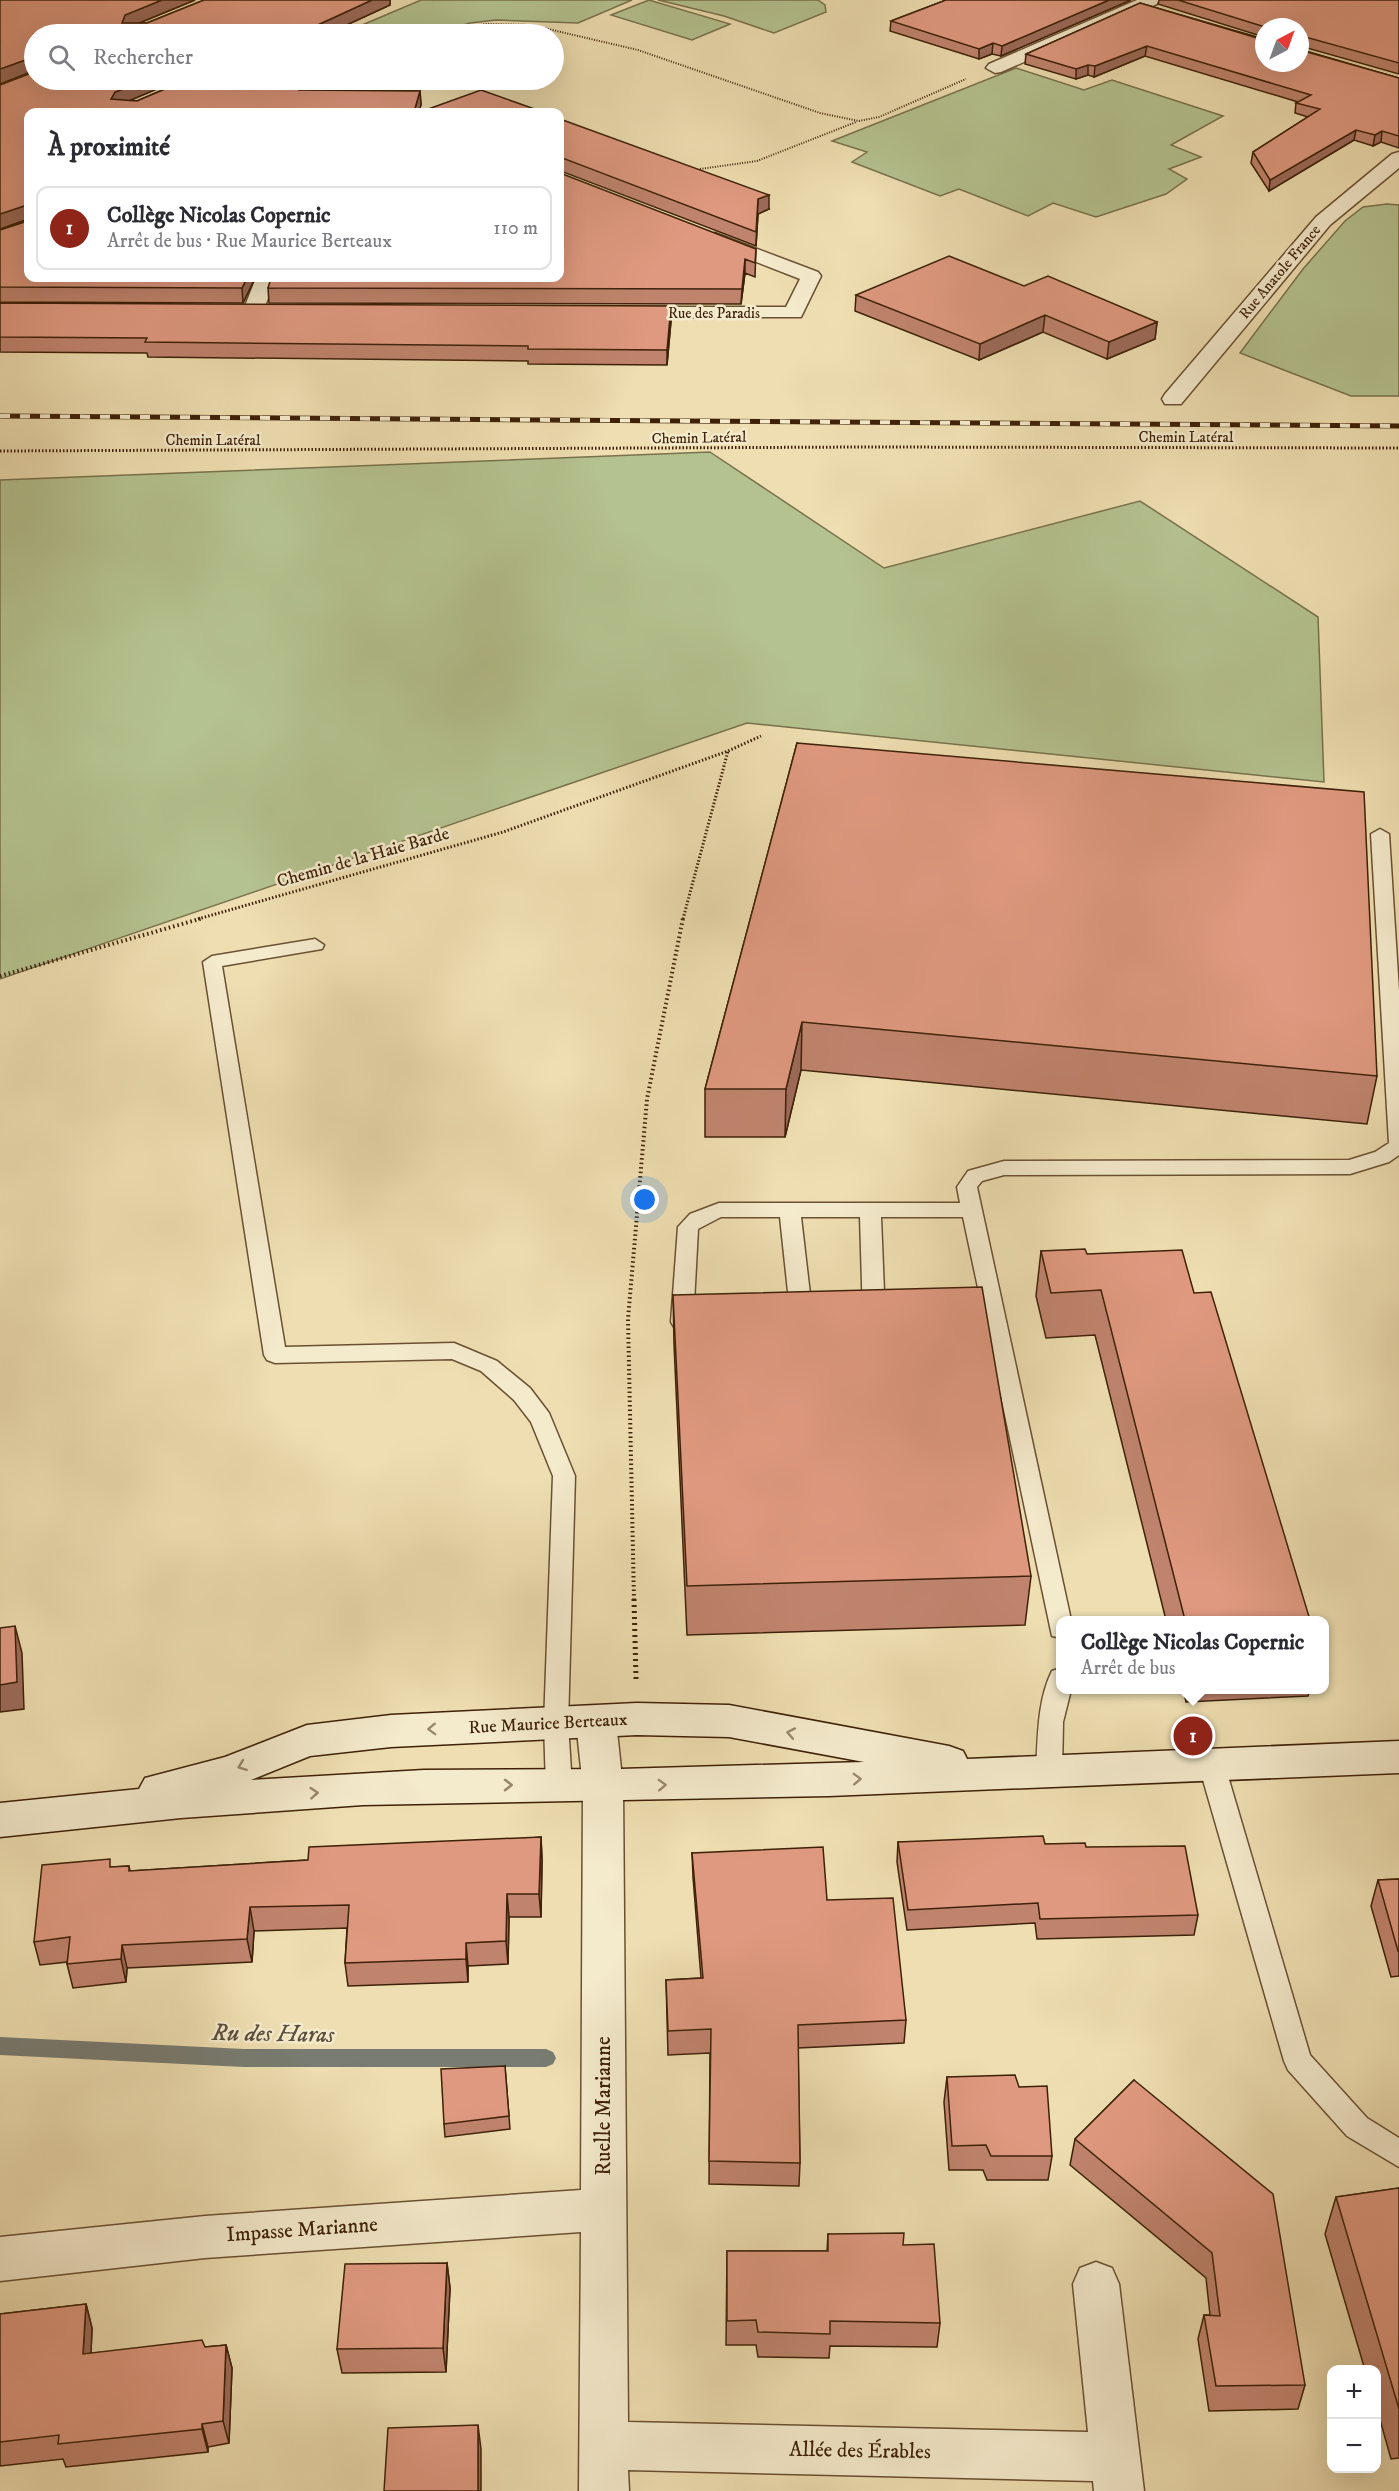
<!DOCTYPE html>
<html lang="fr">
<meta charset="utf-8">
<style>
:root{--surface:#fff;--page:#f7f7f7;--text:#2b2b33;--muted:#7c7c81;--line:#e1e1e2;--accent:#8f2418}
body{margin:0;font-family:"IM FELL DW Pica",serif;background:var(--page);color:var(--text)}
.controls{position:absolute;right:18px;bottom:18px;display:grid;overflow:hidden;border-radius:12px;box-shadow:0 6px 24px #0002}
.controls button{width:54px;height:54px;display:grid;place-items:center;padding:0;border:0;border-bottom:2px solid var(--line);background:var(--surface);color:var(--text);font:30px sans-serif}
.compass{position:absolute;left:1255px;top:18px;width:54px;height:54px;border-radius:50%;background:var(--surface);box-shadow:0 6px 24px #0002;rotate:41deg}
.you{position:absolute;left:645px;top:1200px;width:21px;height:21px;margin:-15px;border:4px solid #fff;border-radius:50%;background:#1a73e8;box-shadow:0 0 0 9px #1a73e833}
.badge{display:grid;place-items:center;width:39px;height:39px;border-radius:50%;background:var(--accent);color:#fff;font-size:20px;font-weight:700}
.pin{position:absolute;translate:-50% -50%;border:3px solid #fff;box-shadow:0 2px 6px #0006}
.popup{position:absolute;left:1056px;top:1616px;width:273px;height:78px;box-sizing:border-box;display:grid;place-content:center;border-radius:12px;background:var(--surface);filter:drop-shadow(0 2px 4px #0005);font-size:20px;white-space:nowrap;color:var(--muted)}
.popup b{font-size:22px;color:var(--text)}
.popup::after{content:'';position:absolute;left:50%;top:100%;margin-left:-12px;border:12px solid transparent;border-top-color:var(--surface)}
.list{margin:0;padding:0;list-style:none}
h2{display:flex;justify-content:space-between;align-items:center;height:78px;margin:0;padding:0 24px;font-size:26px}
h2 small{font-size:20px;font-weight:400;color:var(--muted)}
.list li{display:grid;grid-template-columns:39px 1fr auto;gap:18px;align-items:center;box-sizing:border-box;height:84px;margin:0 12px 12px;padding:0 12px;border:2px solid var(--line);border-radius:12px}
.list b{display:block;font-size:22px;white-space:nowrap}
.list p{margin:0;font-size:20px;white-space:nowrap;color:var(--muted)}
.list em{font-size:20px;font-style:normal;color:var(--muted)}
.icon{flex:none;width:33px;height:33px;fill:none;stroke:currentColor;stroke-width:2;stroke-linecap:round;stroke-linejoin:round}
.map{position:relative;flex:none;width:1399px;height:2491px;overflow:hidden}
.search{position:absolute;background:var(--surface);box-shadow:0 6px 24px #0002;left:24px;top:24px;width:540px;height:66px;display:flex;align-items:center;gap:15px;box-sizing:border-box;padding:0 21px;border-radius:33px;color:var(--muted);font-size:22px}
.panel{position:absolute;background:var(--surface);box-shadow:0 6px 24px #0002;left:24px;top:108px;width:540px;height:174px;border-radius:12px}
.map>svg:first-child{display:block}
.green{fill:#b4c28f;stroke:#79724c;stroke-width:1.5}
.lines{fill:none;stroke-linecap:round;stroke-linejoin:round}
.stream{fill:#787c72;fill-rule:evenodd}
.lane-casing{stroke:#6a5032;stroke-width:3}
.street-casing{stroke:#6a5032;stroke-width:3}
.secondary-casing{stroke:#3e2108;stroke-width:3}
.path-far3{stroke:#3e2108;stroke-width:2;stroke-dasharray:1 1.5;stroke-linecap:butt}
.path-far2{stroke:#3e2108;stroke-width:3;stroke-dasharray:1.5 2;stroke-linecap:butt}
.path-far1{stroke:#3e2108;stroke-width:4;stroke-dasharray:1.5 3;stroke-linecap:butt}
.path{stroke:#3e2108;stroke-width:5;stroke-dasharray:2 4;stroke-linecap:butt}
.lane{fill:#f4eacc;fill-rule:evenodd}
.street{fill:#f4eacc;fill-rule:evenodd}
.secondary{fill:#f4eacc;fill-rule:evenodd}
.rail-casing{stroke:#3e2108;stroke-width:5}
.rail{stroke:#f4eacc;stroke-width:4;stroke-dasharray:10;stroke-linecap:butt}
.wall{fill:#c0846e;stroke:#3e2108;stroke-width:1.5}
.shaded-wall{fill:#9c6b5a;stroke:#3e2108;stroke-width:1.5}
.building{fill:#df9980;stroke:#3e2108;stroke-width:1.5}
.oneway{stroke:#99866a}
.labels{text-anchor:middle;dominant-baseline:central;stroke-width:5;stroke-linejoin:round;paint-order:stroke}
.far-street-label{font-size:15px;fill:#3e2108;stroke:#f4eacc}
.street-label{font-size:18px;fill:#3e2108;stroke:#f4eacc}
.near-street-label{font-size:21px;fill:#3e2108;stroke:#f4eacc}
.near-water-label{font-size:24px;font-style:italic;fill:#5b4f3d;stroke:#f4eacc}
</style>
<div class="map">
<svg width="1399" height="2491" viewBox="0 0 1399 2491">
<rect width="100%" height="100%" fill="#eedeb1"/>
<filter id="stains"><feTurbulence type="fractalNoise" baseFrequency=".00333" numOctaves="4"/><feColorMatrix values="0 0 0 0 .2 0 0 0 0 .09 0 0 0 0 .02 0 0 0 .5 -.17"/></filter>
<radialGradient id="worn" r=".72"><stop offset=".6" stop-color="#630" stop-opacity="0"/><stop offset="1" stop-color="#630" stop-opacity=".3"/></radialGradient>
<path class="green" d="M421 0H632L578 23 496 20 470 23 435 34H341Z
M649 0 730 24 692 40 611 15Z
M658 0H818L825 5 826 12 774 33 724 16Z
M1016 68 1084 90 1112 80 1223 116 1171 145 1201 157 1169 169 1187 179 1166 194 1096 217 1053 203 1028 216 959 189 940 196 852 162 867 152 832 141Z
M1387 204 1399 205V396H1351L1240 353 1303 269 1345 221 1363 207Z
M710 452 884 568 1140 501 1318 617 1324 782 747 723 0 979V480Z"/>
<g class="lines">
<path class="stream" d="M0 2037 244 2049H546L553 2052 556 2058 553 2064 546 2067H244L0 2055Z"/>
<defs>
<path id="lane" d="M1380 829 1389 834 1399 991V1155L1389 1162 1350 1174 1004 1175 982 1181 977 1187 1071 1620H1061V1638L1052 1636 963 1217H881L885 1317 882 1322 874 1324 866 1322 863 1317 860 1217H801L813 1320 810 1325 802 1327 794 1325 791 1320 780 1217H721L698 1229 693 1322 690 1327 682 1329 674 1327 671 1322 678 1227 690 1214 719 1203H960L957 1187 968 1171 1004 1161 1349 1160 1375 1152 1389 1143 1371 834Z
M315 939 324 945 322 949 222 966 285 1347 454 1343 497 1361 530 1388 549 1413 575 1476 568 1724 572 1786 568 1793 559 1796 550 1793 546 1786 544 1724 553 1476 531 1422 514 1400 481 1371 452 1359 275 1363 267 1360 264 1355 203 962 212 956Z
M1061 1668V1690H1071L1063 1722 1062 1772 1058 1779 1049 1782 1040 1779 1036 1772C1038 1739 1037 1701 1052 1671Z
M1212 1756 1221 1759 1225 1766 1310 2055 1367 2118 1399 2138V2167L1347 2136 1288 2070 1284 2061 1199 1766 1203 1759Z"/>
<path id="street" d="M1137 0H1159L1157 4 1001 72 995 73 986 68 989 64Z
M1399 152V168L1330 225 1181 404H1165L1162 399 1165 394 1316 217 1392 154Z
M715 233 818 272 821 276 801 317H619L616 313 619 309 626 307H786L800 279 708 243 705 239 708 235Z
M256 278H276L263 311 260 315H246L243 311Z
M596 1706 610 1711 616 1722 623 1787 628 2422 1088 2432 1073 2284 1080 2268 1096 2262 1112 2268 1119 2284 1144 2491H1094L1093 2481 628 2470 629 2491H579L581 2232 205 2258 0 2281V2237L205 2216 581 2190 583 1787 576 1722 582 1711Z"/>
<path id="secondary" d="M637 1703 729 1705 949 1746 963 1751 967 1759 1399 1741V1773L829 1796 363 1805 181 1818 0 1837V1803L139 1789 145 1778 225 1757 307 1725 391 1715ZM637 1735 729 1737 864 1762 620 1769 424 1770 251 1780 310 1756 391 1747Z"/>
</defs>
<use href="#lane" class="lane-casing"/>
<use href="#street" class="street-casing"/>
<use href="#secondary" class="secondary-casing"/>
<path class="path-far3" d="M447 34 485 24 531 25 638 50 820 113 859 121 879 117 966 79
M700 169 757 161 856 122"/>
<path class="path-far2" d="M0 451 863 447 1399 448
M198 919 503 832 728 751 761 736
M683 919 728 751"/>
<path class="path-far1" d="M0 976 203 918
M634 1600 628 1319 647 1099 683 918"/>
<path class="path" d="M634 1599 636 1679"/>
<use href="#lane" class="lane"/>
<use href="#street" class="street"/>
<use href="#secondary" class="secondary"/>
<defs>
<path id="rail" d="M0 416 1399 426"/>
</defs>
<use href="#rail" class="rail-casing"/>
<use href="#rail" class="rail"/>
</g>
<path class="wall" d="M0 0H195L139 23H147L204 0H390V5L327 34H34V80L131 100 137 101 186 80H344L324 90 420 91 421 105 28 278H255L243 303 0 302V230L28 221 27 220 0 229 34 73Z
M946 0H1131L1001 56 992 54 979 59 890 31 891 21Z
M1159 0H1399V74L1300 46V27H1264V37L1158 4Z
M1140 3 1399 78V148L1381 142 1373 146 1354 140 1269 191 1251 163 1253 152 1308 117 1295 113 1296 103 1298 102 1145 56 1094 77 1088 75 1076 79 1025 64 1026 54Z
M560 119 769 209 758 214 756 246 561 171 560 172Z
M756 249 755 277 745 273 741 304 269 303 268 288Z
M1024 286 1157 322 1155 339 1107 359 1043 332 979 360 855 311 856 295Z
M0 303 671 321 667 365 528 364V361L148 357 147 353 0 352Z
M797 743 1377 1076 1367 1124 801 1070 785 1137H705V1089Z
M1041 1251 1087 1254 1310 1620H1166L1095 1335 1046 1338 1036 1296Z
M673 1295 1031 1576 1025 1625 687 1635 674 1344Z
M1183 1689H1310L1308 1696 1186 1702Z
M541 1837 542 1860 541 1917H509L508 1964 468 1966V1982L348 1986 345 1963 347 1928 254 1931 252 1962 127 1968 126 1982 73 1988 67 1964 68 1962 40 1965 34 1942 112 1867 129 1866 130 1871 308 1860Z
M898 1842 1045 1844 1086 1847 1198 1915 1194 1935 1037 1939 1035 1923 907 1930 897 1862Z
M692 1853 827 1900 906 2020 904 2043 798 2048 800 2163 799 2186 709 2184 710 2053 668 2055 666 1980 701 1978 693 1877Z
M1399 1879V1976L1391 1977 1371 1906 1378 1880Z
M505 2066 510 2129 445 2137 444 2124Z
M947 2077 1019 2087 1052 2156 1048 2180H987L983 2170H949L944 2102Z
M1134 2080 1305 2385 1298 2409 1209 2411 1198 2339 1204 2315H1210L1206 2278 1070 2165 1075 2139Z
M1399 2188V2458L1391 2459 1377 2409V2370H1365L1325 2234 1336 2197Z
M828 2234 903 2245 940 2323 937 2347 830 2346 829 2358 758 2357 756 2345H726L727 2251H827Z
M447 2263 450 2288 446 2372 342 2373 337 2349Z
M86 2304 92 2328 91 2353 205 2347 226 2345 232 2368 229 2443 208 2447V2452L66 2467 63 2459 0 2466V2314Z"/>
<path class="shaded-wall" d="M162 0H195L127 28 122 23 125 15Z
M372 0H390V5L327 34H298Z
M1109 0H1131L1001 56 1002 46Z
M993 43 992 54 979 59V49Z
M1147 46 1145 56 1094 77 1095 66Z
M31 58 33 71 0 84V69Z
M1088 65V75L1076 79V69Z
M146 80H178L117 106 111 99 115 92Z
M318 80H344L299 104 298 90Z
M420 91 421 105 419 112H414Z
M1356 130 1354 140 1269 191 1270 180Z
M1382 131 1381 142 1373 146 1375 135Z
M769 195V209L758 214 756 246 758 199Z
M27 205 28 219 0 229V214Z
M745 259V273L741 304 742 289Z
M247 278H255L243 303 242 288Z
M671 306V321L667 365V350Z
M1045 315 1043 332 979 360 980 344Z
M1157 322 1155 339 1107 359 1109 342Z
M802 1022 801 1070 785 1137 786 1089Z
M15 1626 22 1653 24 1709 0 1712V1685Z
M541 1837 542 1860 541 1917 539 1894Z
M507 1894 509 1917 508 1964 506 1941Z
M250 1907 254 1931 252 1962 247 1939Z
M466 1943 468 1966V1982L466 1959Z
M122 1945 127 1968 126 1982 121 1959Z
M447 2263 450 2288 446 2372 443 2348Z
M86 2304 92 2328 90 2377 83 2354Z
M226 2345 232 2368 229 2443 223 2421Z
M202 2424 208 2447V2452L202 2429Z
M478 2425 481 2449V2491H478Z"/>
<path class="building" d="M0 0H162L125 15 122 23H147L204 0H372L298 34H34V65L31 58 0 69Z
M946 0H1109L1002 46 993 43 979 49 891 21Z
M1178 0H1399V63L1302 36 1300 37V27H1265Z
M1140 3 1264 40V63H1300V50L1399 78V136L1382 131 1375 135 1356 130 1270 180 1253 152 1320 109 1296 103 1311 95 1147 46 1095 66 1088 65 1076 69 1026 54Z
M34 72V80H146L115 92 111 99 137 101 186 80H318L298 90 420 91 414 112H28V278H247L242 288 0 287V230L28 221 27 205 0 214V85Z
M481 90 543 112H420Z
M560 119 769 195 758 199 756 232 560 157V158Z
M560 173 756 249 755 263 745 259 742 289 268 288 271 278H560Z
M949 256 1024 286 1048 276 1157 322 1109 342 1045 315 980 344 856 295Z
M0 303 671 306 667 350 528 349V346L145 342 147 338 0 337Z
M797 743 1364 792 1377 1076 802 1022 786 1089H705Z
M1085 1249 1087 1254 1182 1250 1194 1293 1211 1292 1310 1620H1185L1101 1290 1051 1293 1041 1251Z
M982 1287 1031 1576 687 1586 673 1295Z
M15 1626 17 1682 0 1685V1628Z
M1043 1836 1045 1844 1085 1843 1086 1847 1185 1846 1198 1915 1040 1919 1038 1903 908 1910 898 1842Z
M541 1837 539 1894H507L506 1941 466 1943V1959L345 1963 349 1905 250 1907 247 1939 122 1945 121 1959 67 1964 70 1937 34 1942 42 1865 110 1859V1867L129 1866V1871L308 1860 309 1847Z
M823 1847 827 1900 893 1898 906 2020 798 2025 800 2163 709 2161 711 2029 668 2031 666 1980 703 1978 692 1853Z
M1399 1879V1951H1398L1378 1880Z
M505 2066 509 2116 444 2124 441 2069Z
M1015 2075 1019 2087 1047 2086 1052 2156H991L986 2145 952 2146 947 2077Z
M1134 2080 1273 2194 1305 2385 1216 2386 1204 2315 1220 2316 1212 2253 1075 2139Z
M1399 2188V2409L1336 2197Z
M904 2233 903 2245 934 2244 940 2323 830 2321V2334L758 2332 756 2320 727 2321V2251H828V2234Z
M447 2263 443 2348 337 2349 345 2264Z
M86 2304 83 2354 202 2340 205 2347 226 2345 223 2421 202 2424V2429L58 2444 59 2435 0 2442V2314Z
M478 2425V2491H384L388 2428Z"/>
<defs><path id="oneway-chevron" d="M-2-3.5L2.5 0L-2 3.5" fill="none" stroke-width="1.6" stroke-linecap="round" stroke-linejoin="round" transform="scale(1.5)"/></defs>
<g class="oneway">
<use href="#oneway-chevron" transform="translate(432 1729) rotate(178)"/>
<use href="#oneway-chevron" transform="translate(791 1733) rotate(-169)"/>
<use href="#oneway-chevron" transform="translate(242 1766) rotate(159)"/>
<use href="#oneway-chevron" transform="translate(857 1779) rotate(-2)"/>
<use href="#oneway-chevron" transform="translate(508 1785)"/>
<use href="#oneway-chevron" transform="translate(662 1785) rotate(-2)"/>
<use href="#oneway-chevron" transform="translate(314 1793) rotate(-4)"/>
</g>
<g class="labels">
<g class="far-street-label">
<text transform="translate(1280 272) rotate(-50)">Rue Anatole France</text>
<text x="714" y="313">Rue des Paradis</text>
<text x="1186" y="437">Chemin Latéral</text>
<text transform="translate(699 438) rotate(-1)">Chemin Latéral</text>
<text x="213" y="440">Chemin Latéral</text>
</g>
<g class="street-label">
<text transform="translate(363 858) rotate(-16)">Chemin de la Haie Barde</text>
<text transform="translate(548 1724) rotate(-3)">Rue Maurice Berteaux</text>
</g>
<g class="near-street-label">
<text transform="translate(604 2106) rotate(-90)">Ruelle Marianne</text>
<text transform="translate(302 2230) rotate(-4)">Impasse Marianne</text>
<text transform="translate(860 2451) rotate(1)">Allée des Érables</text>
</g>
<g class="near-water-label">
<text transform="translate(273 2034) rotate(1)">Ru des Haras</text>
</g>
</g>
<rect width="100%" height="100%" filter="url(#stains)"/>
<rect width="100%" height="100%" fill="url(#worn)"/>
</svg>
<div class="controls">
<button>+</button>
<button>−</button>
</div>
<svg class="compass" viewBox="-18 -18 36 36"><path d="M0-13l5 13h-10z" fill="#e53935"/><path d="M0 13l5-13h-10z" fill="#7c7c81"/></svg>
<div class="you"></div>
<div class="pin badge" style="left:1193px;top:1736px">1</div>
<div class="popup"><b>Collège Nicolas Copernic</b>Arrêt de bus</div>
<div class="search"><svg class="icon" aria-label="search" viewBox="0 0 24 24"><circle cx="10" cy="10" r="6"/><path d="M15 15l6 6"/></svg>Rechercher</div>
<section class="panel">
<h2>À proximité<small></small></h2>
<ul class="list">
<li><span class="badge">1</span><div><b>Collège Nicolas Copernic</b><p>Arrêt de bus · Rue Maurice Berteaux</p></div><em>110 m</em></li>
</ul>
</section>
</div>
